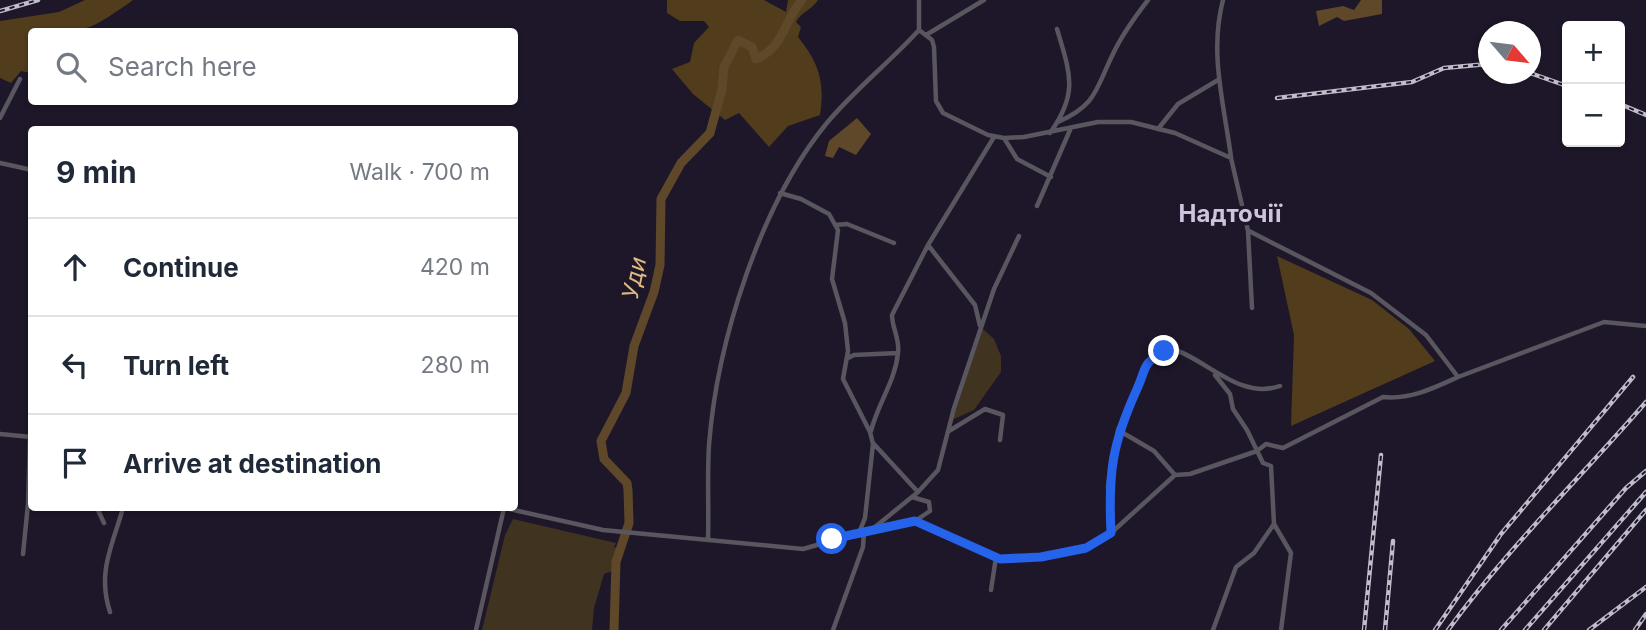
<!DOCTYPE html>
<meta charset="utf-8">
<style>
:root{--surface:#fff;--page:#f6f6f7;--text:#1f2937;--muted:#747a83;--line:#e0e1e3}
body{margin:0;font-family:Inter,sans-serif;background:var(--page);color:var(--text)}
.controls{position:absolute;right:21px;top:21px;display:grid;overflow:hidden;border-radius:7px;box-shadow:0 2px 5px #0004}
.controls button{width:63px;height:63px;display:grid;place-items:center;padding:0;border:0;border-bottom:2px solid var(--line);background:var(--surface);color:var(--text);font:35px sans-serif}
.compass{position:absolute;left:1478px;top:21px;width:63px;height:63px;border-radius:50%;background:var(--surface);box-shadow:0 2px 5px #0004;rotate:118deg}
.stop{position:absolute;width:21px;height:21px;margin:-16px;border:5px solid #2563eb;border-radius:50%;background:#fff}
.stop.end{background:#2563eb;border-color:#fff;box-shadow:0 2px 7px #0008}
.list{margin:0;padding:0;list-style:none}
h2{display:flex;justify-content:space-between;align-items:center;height:91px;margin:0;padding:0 28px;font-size:30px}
h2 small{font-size:23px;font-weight:400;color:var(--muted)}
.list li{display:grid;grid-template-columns:46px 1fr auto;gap:21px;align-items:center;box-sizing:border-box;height:98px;padding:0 28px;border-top:2px solid var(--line)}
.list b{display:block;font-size:26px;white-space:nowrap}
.list em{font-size:23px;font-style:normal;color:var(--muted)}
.icon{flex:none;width:38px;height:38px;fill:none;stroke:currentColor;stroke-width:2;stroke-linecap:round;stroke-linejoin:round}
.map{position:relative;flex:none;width:1646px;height:630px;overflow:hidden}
.search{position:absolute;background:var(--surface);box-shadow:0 2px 5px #0004;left:28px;top:28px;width:490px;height:77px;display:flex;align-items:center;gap:18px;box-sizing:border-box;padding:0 24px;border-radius:7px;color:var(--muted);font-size:26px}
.panel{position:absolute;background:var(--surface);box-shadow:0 2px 5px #0004;left:28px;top:126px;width:490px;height:385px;border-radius:7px}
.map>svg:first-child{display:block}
.green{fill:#403320}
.forest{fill:#513c1c}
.water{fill:#5e4829}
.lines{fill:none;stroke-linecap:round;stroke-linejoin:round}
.river{stroke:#5e4829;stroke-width:9}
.street{stroke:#59565f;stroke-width:4.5}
.rail-casing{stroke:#c1bcc9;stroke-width:4.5}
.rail{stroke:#1e1729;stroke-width:2;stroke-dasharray:5;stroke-linecap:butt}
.route{stroke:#2563eb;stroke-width:9}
.labels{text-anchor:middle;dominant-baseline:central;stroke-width:7;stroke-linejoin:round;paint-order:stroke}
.water-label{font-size:23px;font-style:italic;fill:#e0b982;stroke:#1e1729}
.quarter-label{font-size:24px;font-weight:bold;fill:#cdc4dd;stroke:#1e1729}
</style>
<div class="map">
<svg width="1646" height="630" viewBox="0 0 1646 630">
<rect width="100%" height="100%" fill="#1e1729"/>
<path class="green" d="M983 329 994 339 1001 356V372L974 410 954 419 952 417Z
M513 519 616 543 614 547 619 548 615 570 604 574 594 608 592 630H482L505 535Z"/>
<path class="forest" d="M85 0H133C88 32 87 32 32 32L31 73 21 71 11 83 0 78V21L59 12Z
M667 0H764L786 12 788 0H818C812 10 802 11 796 22L801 27 798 37C819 63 825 82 820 115L788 126 769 147 739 113 725 120 693 94 672 69 690 62 694 43 709 27 704 21H680L667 13Z
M1277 256 1372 300 1409 329 1435 361 1291 426 1294 335Z"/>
<path class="water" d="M1361 0H1382V14L1344 21 1337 17 1319 26 1316 11 1343 6 1354 10Z
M857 118 871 134 856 155 839 147 833 158 825 156 829 141Z"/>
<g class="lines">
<path class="river" d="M614 630 616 562 629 523 628 490 627 483 604 459 601 441 626 393 634 346 654 292 660 265 661 199 681 163 710 133 722 89 724 67 738 40 752 47 756 59C784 48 784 20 802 0"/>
<path class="street" d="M1223 0C1209 53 1224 104 1231 157
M919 30 932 40 934 47 936 101 943 113 988 135 1004 138 1024 137 1098 122H1131L1175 133 1231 158 1248 231 1252 308
M926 35 984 0
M0 118 20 79
M1058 122C1096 105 1095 91 1112 56 1121 36 1134 18 1148 0
M1158 129 1178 104 1218 80
M1050 133C1079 93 1070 73 1057 29
M1004 138 1017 159 1051 177
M0 163 32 170
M780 193 801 199 829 214 838 230 832 279 845 323 848 351 843 379 870 432 873 444 865 518 859 533
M1037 206 1070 130
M835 225 847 224 894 243
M1249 231 1371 293 1426 335 1458 377 1604 322 1646 326
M928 245 975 305 980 326
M848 358 854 355 898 353
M1118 430 1154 451 1175 475
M871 431C878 403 895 382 898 353 900 339 892 328 892 315L928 245 994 137
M949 431 985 409 1003 415 1000 440
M0 434 31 437
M873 443 918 492
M97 508 104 523
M505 508 603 530 803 549 887 525 915 521 930 511 929 502 912 497
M915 521 1000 559 1041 557 1086 548 1111 533 1175 475 1190 474 1257 451 1266 444 1283 448 1383 397C1410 400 1434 388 1458 377
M1274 524 1291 553 1281 630
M875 527 918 492 938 470 954 408 994 289 1019 236
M1111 532 1108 486 1118 430 1149 360 1173 349C1207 360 1240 400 1280 386
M708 540C709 509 707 476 709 445 717 342 760 205 826 124 854 90 889 63 919 30V0
M23 554 28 504 30 437
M991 590 996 557
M110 612C97 572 112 547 123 508
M476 630 504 508
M833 630 863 547 864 532
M1213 630 1236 567 1254 553 1274 524 1271 466 1263 463 1247 430 1233 409 1230 394 1215 375"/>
<defs>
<path id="rail" d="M0 11 38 0
M1530 73 1567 86
M1277 98 1412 82 1444 68 1488 64
M1620 104 1646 115
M1364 630 1381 455
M1385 630 1393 541
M1435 630 1501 534 1633 377
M1448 630C1507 549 1580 478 1646 402
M1501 630 1626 488 1646 471
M1525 630 1646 492
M1544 630 1646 510
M1589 630 1646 587
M1635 630 1646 614"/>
</defs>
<use href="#rail" class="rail-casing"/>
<use href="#rail" class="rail"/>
</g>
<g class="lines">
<path class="route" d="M832 539 915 521 1000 559 1041 557 1086 548 1111 533C1108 473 1112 444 1137 389 1147 367 1141 365 1164 351"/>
</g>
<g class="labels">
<g class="water-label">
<text transform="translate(634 278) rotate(-78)">Уди</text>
</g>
<g class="quarter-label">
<text x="1230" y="213">Надточії</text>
</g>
</g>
</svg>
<div class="controls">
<button>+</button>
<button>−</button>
</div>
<svg class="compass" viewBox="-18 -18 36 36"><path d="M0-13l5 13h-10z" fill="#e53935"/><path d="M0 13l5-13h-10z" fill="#747a83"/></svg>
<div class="stop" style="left:832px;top:539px"></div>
<div class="stop end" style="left:1164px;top:351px"></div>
<div class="search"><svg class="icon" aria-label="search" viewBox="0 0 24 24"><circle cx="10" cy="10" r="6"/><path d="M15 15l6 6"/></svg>Search here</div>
<section class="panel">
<h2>9 min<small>Walk · 700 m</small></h2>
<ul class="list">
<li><svg class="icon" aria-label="ahead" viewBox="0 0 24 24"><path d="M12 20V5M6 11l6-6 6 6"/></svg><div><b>Continue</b></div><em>420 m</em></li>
<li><svg class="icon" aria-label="left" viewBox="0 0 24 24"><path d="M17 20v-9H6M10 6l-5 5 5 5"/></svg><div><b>Turn left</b></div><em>280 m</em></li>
<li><svg class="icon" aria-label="arrive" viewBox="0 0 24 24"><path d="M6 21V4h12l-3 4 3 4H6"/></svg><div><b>Arrive at destination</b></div></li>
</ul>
</section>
</div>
